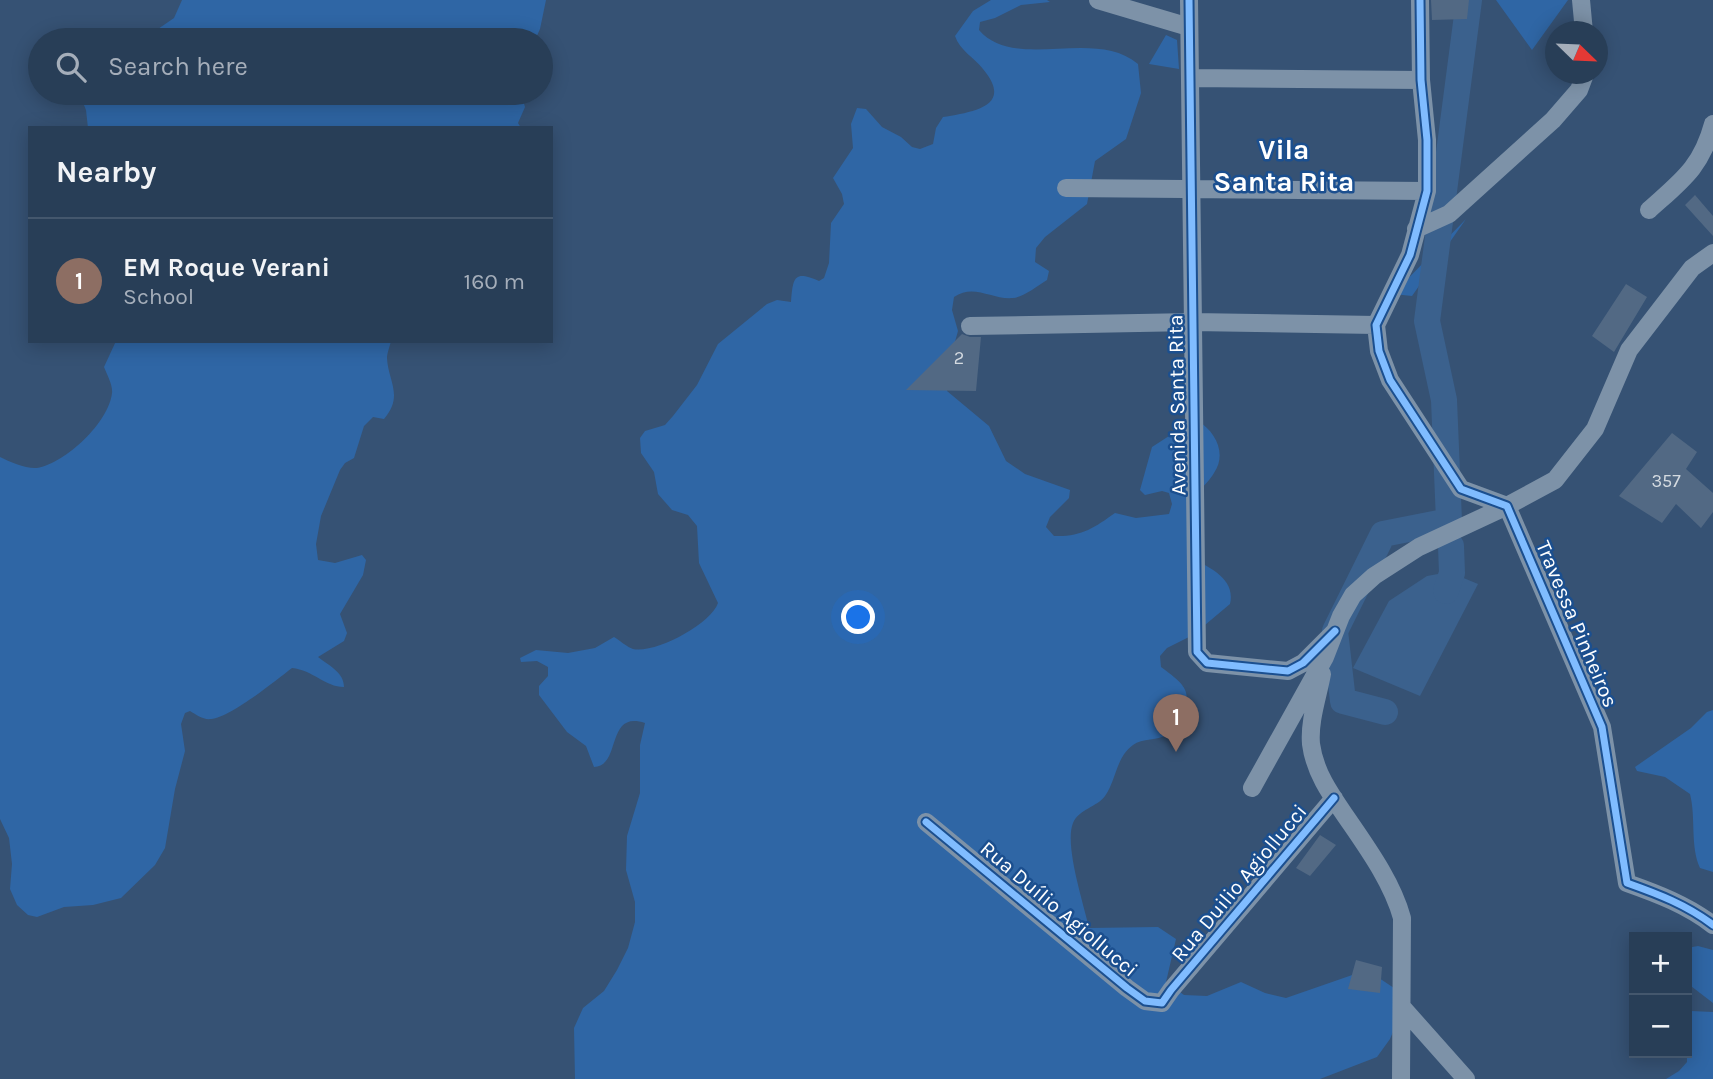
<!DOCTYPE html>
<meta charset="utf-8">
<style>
:root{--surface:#283e57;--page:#30455d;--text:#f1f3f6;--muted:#a5aeba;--line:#44576d;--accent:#e797bd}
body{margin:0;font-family:Karla,sans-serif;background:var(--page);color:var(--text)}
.controls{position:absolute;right:21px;bottom:21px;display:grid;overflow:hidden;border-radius:0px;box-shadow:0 4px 18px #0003}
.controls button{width:63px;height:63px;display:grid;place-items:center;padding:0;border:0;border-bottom:2px solid var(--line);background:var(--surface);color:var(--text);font:35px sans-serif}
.compass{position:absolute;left:1545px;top:21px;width:63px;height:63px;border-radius:50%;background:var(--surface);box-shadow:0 4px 18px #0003;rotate:113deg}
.you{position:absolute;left:859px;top:618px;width:24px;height:24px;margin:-18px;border:5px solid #fff;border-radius:50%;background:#1a73e8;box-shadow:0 0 0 10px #1a73e833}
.badge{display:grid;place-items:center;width:46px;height:46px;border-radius:50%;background:var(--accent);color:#fff;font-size:23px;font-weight:700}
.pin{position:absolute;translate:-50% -58px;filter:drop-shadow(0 2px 4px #0008)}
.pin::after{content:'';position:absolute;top:37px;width:24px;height:21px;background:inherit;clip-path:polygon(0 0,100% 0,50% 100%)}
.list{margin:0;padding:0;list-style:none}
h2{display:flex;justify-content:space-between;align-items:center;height:91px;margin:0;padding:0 28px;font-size:30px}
h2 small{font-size:23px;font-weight:400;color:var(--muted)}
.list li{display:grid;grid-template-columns:46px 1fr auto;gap:21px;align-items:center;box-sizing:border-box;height:126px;padding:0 28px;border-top:2px solid var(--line)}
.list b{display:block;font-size:26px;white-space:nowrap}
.list p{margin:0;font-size:23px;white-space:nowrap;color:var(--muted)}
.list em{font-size:23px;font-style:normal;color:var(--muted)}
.icon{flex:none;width:38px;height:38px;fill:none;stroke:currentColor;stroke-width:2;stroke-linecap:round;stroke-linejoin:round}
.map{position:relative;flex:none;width:1713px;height:1079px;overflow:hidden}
.search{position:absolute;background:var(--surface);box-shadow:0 4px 18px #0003;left:28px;top:28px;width:525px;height:77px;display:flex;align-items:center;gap:18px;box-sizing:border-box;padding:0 24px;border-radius:38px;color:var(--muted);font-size:26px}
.panel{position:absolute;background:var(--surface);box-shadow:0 4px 18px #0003;left:28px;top:126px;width:525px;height:217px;border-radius:0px}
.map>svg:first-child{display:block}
.green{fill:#2f66a5}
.water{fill:#3b618d}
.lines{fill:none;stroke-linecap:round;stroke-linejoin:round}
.river{stroke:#3b618d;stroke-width:26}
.building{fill:#526984}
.street{stroke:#7d92a8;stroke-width:18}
.cycleway-casing{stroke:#1b4f8f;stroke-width:11}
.cycleway{stroke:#80bcff;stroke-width:7}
.labels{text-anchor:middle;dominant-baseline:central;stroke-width:5;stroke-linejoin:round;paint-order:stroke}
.number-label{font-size:18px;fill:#d4dae0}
.street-label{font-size:21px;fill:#fff;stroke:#1b4f8f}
.district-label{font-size:28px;font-weight:bold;fill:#fff;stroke:#1b4f8f}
</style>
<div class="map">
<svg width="1713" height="1079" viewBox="0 0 1713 1079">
<rect width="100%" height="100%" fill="#365274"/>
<path class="green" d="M182 0H546L540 29 535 40H142L174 18Z
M991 0H1047L1050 2 1021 5 995 18 980 22 979 30C1015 72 1094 27 1138 64L1141 93 1126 139 1095 161 1087 204 1045 237 1036 248 1035 262 1049 271 1047 280C1037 286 1024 297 1013 298 992 300 974 283 954 297L952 310 958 331 947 370V391L989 426 1006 461 1025 474 1070 490 1069 498 1050 517 1046 527 1054 536C1081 537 1094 528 1115 513L1136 518 1169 514 1172 504 1169 493 1162 491 1145 495 1140 490 1152 447 1183 427 1198 421C1216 432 1227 454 1214 473 1209 482 1199 490 1192 498L1191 557C1209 568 1236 578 1230 604L1193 635 1167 648 1160 656 1161 667C1182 683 1195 690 1181 718 1178 724 1175 730 1168 734 1158 741 1142 738 1133 745 1116 757 1116 781 1105 796 1097 807 1079 809 1073 823 1064 845 1084 905 1089 928L1158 927 1176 939 1166 982 1184 995 1207 996 1241 982 1265 993 1286 998 1358 973 1379 978 1397 990 1400 1015 1390 1039 1377 1057 1320 1079H575L574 1028 583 1008 604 991 617 970 628 948 635 922V902L626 870 627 836 640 793V745L645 723C605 710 622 766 594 767L586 746 567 732 539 695V686L548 676V667L537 661 521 662 520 658 536 650 568 653 595 648 614 637C619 640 627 647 633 649 655 654 711 624 718 603L699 563 697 526 688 515 672 510 658 494 654 472 641 453 640 438 645 431 665 425 673 416 697 385 718 344 767 304 777 300 791 302C793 277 794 270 819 281L824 278 829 263 831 223 844 204 842 194 833 178 853 148 851 124 857 108 866 109 882 127 901 137 912 147 920 149 933 144 936 128 943 117C971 112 1015 107 983 69 974 57 960 51 955 36L973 11Z
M1496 0H1568L1532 50Z
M1166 35 1177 40 1179 69 1149 64Z
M79 93H521L525 107 518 123 521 128H88L86 110Z
M1466 219 1412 296 1393 294Z
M116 341H391C390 346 387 353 387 358 388 381 404 396 384 419L373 417 364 426 354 458 345 463 340 470 321 516 316 544 318 560 335 563 362 555 366 560 363 575 340 614 347 633 344 641 318 657C328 665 344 672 344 687 325 687 313 670 292 668 275 681 231 717 211 719 203 720 197 715 190 711L185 713 181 724 185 751 175 789 165 848 155 865 121 898 93 905 64 907 37 917 28 915 17 905 10 889 12 864 9 838 0 819V457C10 462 26 469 37 468 66 463 109 422 112 393 113 385 107 375 104 367Z
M1713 710V872L1700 868C1690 846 1696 817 1690 794L1665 777 1637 771 1635 767 1691 728 1707 712Z
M1698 946 1713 950V1003L1687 983V948Z
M1691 1011 1713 1012V1079H1666L1679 1071 1687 1062V1012Z"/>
<path class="water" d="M1449 572 1478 584 1420 696 1353 668 1389 601 1427 576Z"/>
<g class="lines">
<path class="river" d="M1446 591 1452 573 1451 546
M1385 712 1343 701 1335 631 1383 534 1449 521 1444 400 1427 321 1469 0"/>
</g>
<path class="building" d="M1431 0H1469L1467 19 1432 20Z
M1695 195 1713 216V236L1685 205Z
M1626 284 1647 297 1614 352 1592 336Z
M962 334 970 337H981L976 391 906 390Z
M1672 433 1697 452 1686 469 1713 493V512L1701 528 1676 504 1662 523 1619 496Z
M1320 835 1336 845 1310 876 1296 868Z
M1356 960 1382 967 1380 993 1348 989Z"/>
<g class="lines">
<path class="street" d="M1098 0 1189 27
M1189 0 1197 652 1207 663 1288 671 1303 663 1335 631
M1420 0 1421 80 1427 140V191L1410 255 1376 325 1379 351 1390 380 1461 489 1507 506 1602 727 1627 883C1658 894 1687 905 1713 925
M1581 0 1584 32
M1190 78 1421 80
M1066 188 1427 191
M1649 210C1681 181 1701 168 1713 124
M1416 229 1449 214 1553 120 1579 90 1585 74
M970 326 1193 322 1376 325
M1322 674C1318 696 1309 721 1311 744 1315 775 1334 799 1351 824 1371 853 1393 885 1402 918L1401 1079
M1252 788 1325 657 1341 616 1353 595 1374 576 1419 547 1507 506 1555 480 1595 429 1629 350 1692 268 1713 253
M926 822 1127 988 1145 1001 1162 1003 1171 990 1334 798
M1402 1007 1466 1079"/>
<defs>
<path id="cycleway" d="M1189 0 1197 652 1207 663 1288 671 1303 663 1335 631
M1420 0 1421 80 1427 140V191L1410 255 1376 325 1379 351 1390 380 1461 489 1507 506 1602 727 1627 883C1658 894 1687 905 1713 925
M926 822 1127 988 1145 1001 1162 1003 1171 990 1334 798"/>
</defs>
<use href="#cycleway" class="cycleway-casing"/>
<use href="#cycleway" class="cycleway"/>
</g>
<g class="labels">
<g class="number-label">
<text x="959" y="358">2</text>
<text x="1666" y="481">357</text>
</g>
<g class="street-label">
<text transform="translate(1177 405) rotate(-91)">Avenida Santa Rita</text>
<text transform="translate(1577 624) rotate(67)">Travessa Pinheiros</text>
<text transform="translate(1239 883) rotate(-50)">Rua Duilio Agiollucci</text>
<text transform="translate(1059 909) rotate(40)">Rua Duílio Agiollucci</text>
</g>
<g class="district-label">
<text x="1284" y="149">Vila<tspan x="1284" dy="32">Santa Rita</tspan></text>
</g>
</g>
</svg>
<div class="controls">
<button>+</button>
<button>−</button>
</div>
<svg class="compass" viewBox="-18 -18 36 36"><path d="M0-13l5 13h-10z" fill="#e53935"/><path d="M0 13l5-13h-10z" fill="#a5aeba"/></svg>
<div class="you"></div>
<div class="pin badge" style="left:1176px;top:752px;background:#8d6e63">1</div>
<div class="search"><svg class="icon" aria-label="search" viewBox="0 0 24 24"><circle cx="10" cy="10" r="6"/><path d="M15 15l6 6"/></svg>Search here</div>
<section class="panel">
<h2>Nearby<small></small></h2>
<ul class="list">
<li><span class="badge" style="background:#8d6e63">1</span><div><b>EM Roque Verani</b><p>School</p></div><em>160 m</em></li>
</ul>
</section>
</div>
